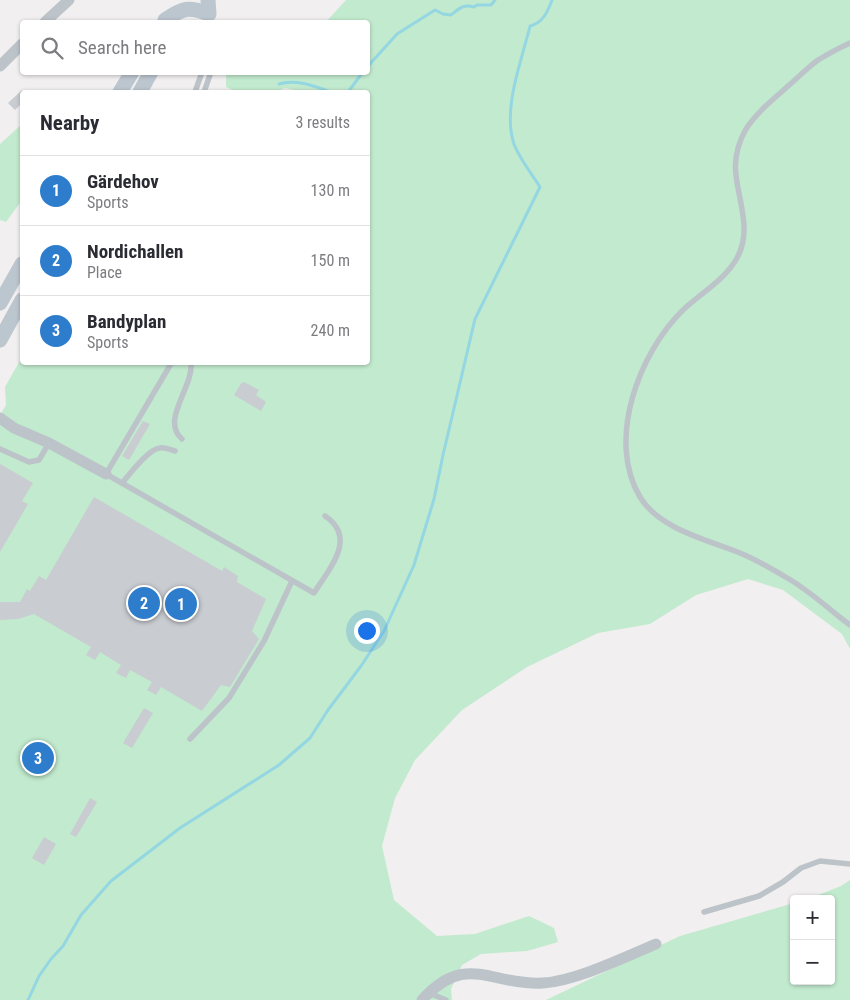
<!DOCTYPE html>
<meta charset="utf-8">
<style>
:root{--surface:#fff;--page:#f7f7f7;--text:#2b2b33;--muted:#7c7c81;--line:#e1e1e2;--accent:#2d7dcc}
body{margin:0;font-family:"Roboto Condensed",sans-serif;background:var(--page);color:var(--text)}
.controls{position:absolute;right:15px;bottom:15px;display:grid;overflow:hidden;border-radius:5px;box-shadow:0 1px 4px #0004}
.controls button{width:45px;height:45px;display:grid;place-items:center;padding:0;border:0;border-bottom:1px solid var(--line);background:var(--surface);color:var(--text);font:25px sans-serif}
.you{position:absolute;left:366px;top:630px;width:18px;height:18px;margin:-12px;border:4px solid #fff;border-radius:50%;background:#1a73e8;box-shadow:0 0 0 8px #1a73e833}
.badge{display:grid;place-items:center;width:32px;height:32px;border-radius:50%;background:var(--accent);color:#fff;font-size:16px;font-weight:700}
.pin{position:absolute;translate:-50% -50%;border:2px solid #fff;box-shadow:0 1px 5px #0006}
.list{margin:0;padding:0;list-style:none}
h2{display:flex;justify-content:space-between;align-items:center;height:65px;margin:0;padding:0 20px;font-size:21px}
h2 small{font-size:16px;font-weight:400;color:var(--muted)}
.list li{display:grid;grid-template-columns:32px 1fr auto;gap:15px;align-items:center;box-sizing:border-box;height:70px;padding:0 20px;border-top:1px solid var(--line)}
.list b{display:block;font-size:19px;white-space:nowrap}
.list p{margin:0;font-size:16px;white-space:nowrap;color:var(--muted)}
.list em{font-size:16px;font-style:normal;color:var(--muted)}
.icon{flex:none;width:28px;height:28px;fill:none;stroke:currentColor;stroke-width:2;stroke-linecap:round;stroke-linejoin:round}
.map{position:relative;flex:none;width:850px;height:1000px;overflow:hidden}
.search{position:absolute;background:var(--surface);box-shadow:0 1px 4px #0004;left:20px;top:20px;width:350px;height:55px;display:flex;align-items:center;gap:12px;box-sizing:border-box;padding:0 18px;border-radius:5px;color:var(--muted);font-size:19px}
.panel{position:absolute;background:var(--surface);box-shadow:0 1px 4px #0004;left:20px;top:90px;width:350px;height:275px;border-radius:5px}
.map>svg:first-child{display:block}
.green{fill:#c2eace}
.lines{fill:none;stroke-linecap:round;stroke-linejoin:round}
.stream{stroke:#94d7e2;stroke-width:3}
.building{fill:#c9ccd1}
.service{stroke:#bcc4ca;stroke-width:5.5}
.minor{stroke:#bcc4ca;stroke-width:11}
.secondary{stroke:#bcc6ce;stroke-width:15}
</style>
<div class="map">
<svg width="850" height="1000" viewBox="0 0 850 1000">
<rect width="100%" height="100%" fill="#f1efef"/>
<path class="green" d="M346 0H850V649L842 634 783 590 748 579 696 595 650 624 598 633 527 667 462 710 415 760 395 798 382 846 394 900 437 936 475 934 529 916 554 928 558 942 527 951 481 954 462 965 451 989 452 1000H0V415L6 405 5 387 22 357V362H368V92H303L285 88 276 92H237L226 87V73L368 72V22H326Z
M21 125 22 127V200L6 222 0 220V144Z
M850 880V1000H546L680 936 794 903V981H831V899H808L841 886Z"/>
<g class="lines">
<path class="stream" d="M368 66 397 34 435 10 443 14 451 15C460 8 463 4 474 7L477 5H491L495 0
M279 84C296 79 314 86 331 92
M345 92H348L363 72
M28 1000 39 976 51 959 63 946 81 915 111 881 180 828 279 765 310 738 328 710 361 666 384 631 414 565 434 499 443 455 475 319 540 187C532 174 519 158 514 144 502 109 522 60 530 26 543 23 548 11 552 0"/>
</g>
<path class="building" d="M22 90V103L15 110 8 103Z
M242 382 243 383 244 382 259 390 256 395 266 402 261 411 234 395Z
M143 421 150 424 129 460 122 456Z
M0 464 33 483 22 501 28 504 0 552Z
M94 497 222 571 224 567 238 576 237 582 266 599 252 631 259 639 230 687 221 685 202 711 161 687 156 695 147 690 152 682 130 670 126 678 116 673 121 665 100 652 95 660 86 655 91 647 34 614 18 619 0 620V602H20L27 589 30 591 39 576 46 580Z
M144 708 153 713 132 748 123 743Z
M90 798 97 802 76 837 70 834Z
M44 837 56 844 44 865 32 858Z"/>
<g class="lines">
<path class="service" d="M850 43C839 48 828 54 818 60 811 65 804 72 797 78 780 94 759 109 746 129 738 143 734 159 736 175 739 203 752 231 737 258 725 280 701 293 683 310 639 353 606 440 640 497 659 529 708 540 740 553 757 560 774 570 789 579 811 592 830 610 850 625
M195 92 202 72
M204 92 211 72
M172 362 106 474 314 593C329 569 358 538 325 516
M182 439C160 420 194 387 191 362
M0 449 29 462 39 460 49 443
M122 483C129 475 148 449 160 448 164 447 171 450 175 451
M190 739 229 698 264 641 292 581
M704 912 759 896 783 882 801 868 820 861 850 864
M429 993 446 1000"/>
<path class="minor" d="M45 22 69 0
M0 66 22 44
M0 418 14 428 49 443 106 474
M422 1000C466 951 491 986 543 983 576 981 625 957 656 944"/>
<path class="secondary" d="M165 20C183 8 188 6 209 14L208 0
M120 92 132 72
M140 92 151 72
M0 303 22 264
M0 340 22 300"/>
</g>
</svg>
<div class="controls">
<button>+</button>
<button>−</button>
</div>
<div class="you"></div>
<div class="pin badge" style="left:181px;top:604px">1</div>
<div class="pin badge" style="left:144px;top:603px">2</div>
<div class="pin badge" style="left:38px;top:758px">3</div>
<div class="search"><svg class="icon" aria-label="search" viewBox="0 0 24 24"><circle cx="10" cy="10" r="6"/><path d="M15 15l6 6"/></svg>Search here</div>
<section class="panel">
<h2>Nearby<small>3 results</small></h2>
<ul class="list">
<li><span class="badge">1</span><div><b>Gärdehov</b><p>Sports</p></div><em>130 m</em></li>
<li><span class="badge">2</span><div><b>Nordichallen</b><p>Place</p></div><em>150 m</em></li>
<li><span class="badge">3</span><div><b>Bandyplan</b><p>Sports</p></div><em>240 m</em></li>
</ul>
</section>
</div>
